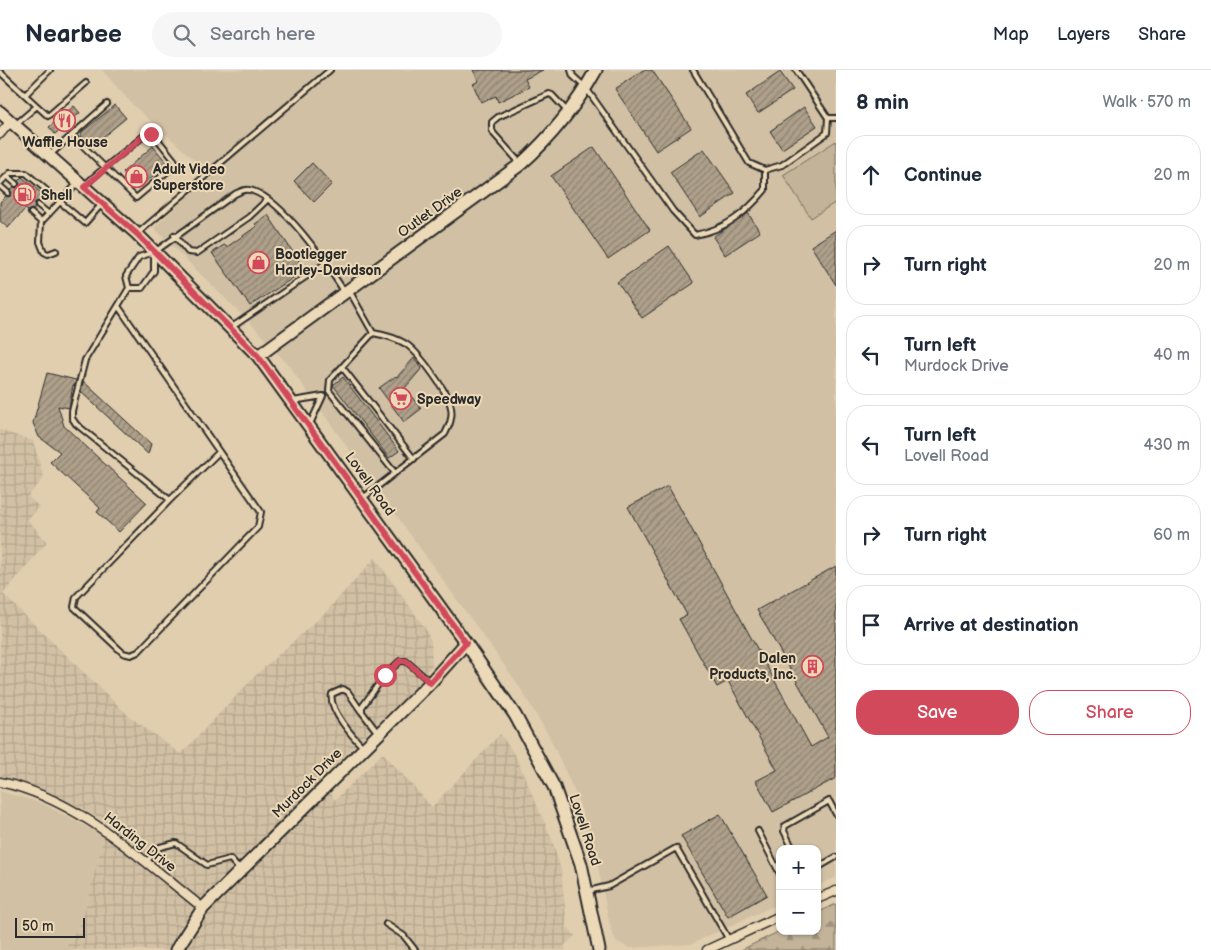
<!DOCTYPE html>
<meta charset="utf-8">
<style>
:root{--surface:#fff;--page:#f6f6f7;--text:#1f2937;--muted:#747a83;--line:#e0e1e3;--accent:#d1495b}
body{margin:0;font-family:"Balsamiq Sans",sans-serif;background:var(--page);color:var(--text)}
.controls{position:absolute;right:15px;bottom:15px;display:grid;overflow:hidden;border-radius:10px;box-shadow:0 1px 4px #0004}
.controls button{width:45px;height:45px;display:grid;place-items:center;padding:0;border:0;border-bottom:1px solid var(--line);background:var(--surface);color:var(--text);font:25px sans-serif}
.scale{position:absolute;left:15px;bottom:12px;width:70px;box-sizing:border-box;padding-left:5px;border:2px solid #2b2b2b;border-top:0;font-size:14px;line-height:18px;white-space:nowrap;color:#2b2b2b;-webkit-text-stroke:4px #ecd9b7;paint-order:stroke}
.stop{position:absolute;width:15px;height:15px;margin:-11px;border:4px solid #d1495b;border-radius:50%;background:#fff}
.stop.end{background:#d1495b;border-color:#fff;box-shadow:0 1px 5px #0008}
.list{margin:0;padding:0;list-style:none}
h2{display:flex;justify-content:space-between;align-items:center;height:65px;margin:0;padding:0 20px;font-size:21px}
h2 small{font-size:16px;font-weight:400;color:var(--muted)}
.list li{display:grid;grid-template-columns:32px 1fr auto;gap:15px;align-items:center;box-sizing:border-box;height:80px;margin:0 10px 10px;padding:0 10px;border:1px solid var(--line);border-radius:20px}
.list b{display:block;font-size:19px;white-space:nowrap}
.list p{margin:0;font-size:16px;white-space:nowrap;color:var(--muted)}
.list em{font-size:16px;font-style:normal;color:var(--muted)}
.actions{display:flex;gap:10px;padding:15px 20px}
.actions a{flex:1;padding:11px 0;border:1px solid var(--accent);border-radius:20px;text-align:center;font-size:18px;color:var(--accent)}
.actions .main{background:var(--accent);color:#fff}
.icon{flex:none;width:28px;height:28px;fill:none;stroke:currentColor;stroke-width:2;stroke-linecap:round;stroke-linejoin:round}
.map{position:relative;flex:none;width:836px;height:880px;overflow:hidden}
header{display:flex;align-items:center;gap:30px;box-sizing:border-box;height:70px;padding:0 25px;background:var(--surface);border-bottom:1px solid var(--line)}
header strong{font-size:24px}
nav{display:flex;gap:28px;margin-inline-start:auto;font-size:18px}
.search{width:350px;height:45px;background:var(--page);display:flex;align-items:center;gap:12px;box-sizing:border-box;padding:0 18px;border-radius:28px;color:var(--muted);font-size:19px}
main{display:flex}
aside{flex:1;background:var(--surface)}
.map>svg:first-child{display:block}
.built{fill:#d1c0a4}
.industrial{fill:url(#industrial-grid)}
.forest{fill:url(#forest-firs);stroke:#766f62}
.garden{fill:#c2b399;stroke:#766f62}
.building{fill:url(#building-hatch);stroke:#2b2b2b}
.lines{fill:none;stroke-linecap:round;stroke-linejoin:round}
.lane-casing{stroke:#2b2b2b;stroke-width:8}
.street-casing{stroke:#2b2b2b;stroke-width:11}
.secondary-casing{stroke:#2b2b2b;stroke-width:15}
.lane{stroke:#ecd9b7;stroke-width:4}
.street{stroke:#ecd9b7;stroke-width:8}
.secondary{stroke:#ecd9b7;stroke-width:11}
.route{stroke:#d1495b;stroke-width:6}
.labels{text-anchor:middle;dominant-baseline:central;stroke-width:4;stroke-linejoin:round;paint-order:stroke}
.poi-label{font-size:14px;font-weight:bold;fill:#2b2b2b;stroke:#ecd9b7;text-anchor:start}
.street-label{font-size:14px;fill:#2b2b2b;stroke:#ecd9b7}
</style>
<header>
<strong>Nearbee</strong>
<div class="search"><svg class="icon" aria-label="search" viewBox="0 0 24 24"><circle cx="10" cy="10" r="6"/><path d="M15 15l6 6"/></svg>Search here</div>
<nav><a>Map</a><a>Layers</a><a>Share</a></nav>
</header>
<main>
<div class="map">
<svg width="836" height="880" viewBox="0 0 836 880">
<defs>
<pattern id="industrial-grid" width="8" height="8" patternUnits="userSpaceOnUse" patternTransform="scale(1.25)"><rect width="8" height="8" fill="#d1c0a4"/><path d="M0 4h8M4 0v8" fill="none" stroke="#b4a58d"/></pattern>
<pattern id="forest-firs" width="22" height="20" patternUnits="userSpaceOnUse" patternTransform="scale(1.25)"><rect width="22" height="20" fill="#c2b399"/><path d="M5 1l3.5 6h-7zM16 11l3.5 6h-7z" fill="#9e927d"/></pattern>
<pattern id="building-hatch" width="6" height="6" patternUnits="userSpaceOnUse" patternTransform="scale(1.25)"><rect width="6" height="6" fill="#aea08a"/><path d="M-1 1l2-2M0 6l6-6M5 7l2-2" fill="none" stroke="#8e8371"/></pattern>
</defs>
<rect width="100%" height="100%" fill="#e0ceaf"/>
<filter id="ink" filterUnits="userSpaceOnUse"><feTurbulence type="fractalNoise" baseFrequency=".02" numOctaves="2"/><feDisplacementMap in="SourceGraphic" scale="10" xChannelSelector="R" yChannelSelector="G"/><feConvolveMatrix kernelMatrix="1 2 1 2 8 2 1 2 1" color-interpolation-filters="sRGB"/></filter>
<g filter="url(#ink)">
<path class="built" d="M102 0H836V807L817 816V779H780V833L691 874 629 878 616 871 611 860 593 773 576 725 549 666 517 613 289 296 257 260 154 158 213 102 203 94 198 93 133 35Z
M0 721 42 733 104 766 82 851 64 880H0Z"/>
<path class="industrial" d="M0 360 33 371 44 408 28 426 39 437 28 450 47 472 3 524 129 646 181 684 257 604 324 544 375 488 425 558 431 571 432 595 416 616 321 708 335 730 383 683 432 737 500 664 515 685 552 770 561 800 567 857 575 866 564 876 565 880H64L82 851 104 766 115 757 76 735 0 705Z"/>
<path class="forest" d="M836 834V880H741L780 861H817V843Z"/>
<path class="garden" d="M836 71V132L811 148 783 105Z"/>
<path class="building" d="M473 0H543L525 9 529 17 498 32 496 26 481 32 473 14 479 11Z
M643 0H652L691 58 656 81 615 19Z
M780 2 793 20 758 43 746 25Z
M115 35 126 48 93 75 92 74 89 76 80 66 82 62Z
M74 36 80 43 55 64 49 57Z
M804 37 817 56 782 79 770 61Z
M153 76 168 94 137 119 123 102Z
M594 77 650 160 608 189 551 106Z
M704 79 735 123 700 147 670 102Z
M312 93 332 114 314 132 294 111Z
M22 107 46 127 41 132H35L34 140 28 141 25 139 8 158 0 151V132L6 126H10V120L14 117H18V111Z
M748 143 760 162 725 185 713 167Z
M268 145 305 200 250 236 212 183 224 175 227 177 257 156 255 154Z
M836 160V215L811 176Z
M669 176 694 213 642 248 617 212Z
M414 288 422 298 405 318 421 339 404 352 379 318 396 306 397 307Z
M47 303 76 310 75 316 73 315 69 338 58 336 64 356 147 433 119 462 97 442 100 438 50 392 60 382 39 367 33 353Z
M343 307 399 381 389 388 333 315Z
M83 311 151 374 148 384 81 322Z
M668 416 811 677 828 667 757 540 836 496V708L773 742 756 711 777 700 728 611 717 617 679 549 687 545 628 437Z
M720 744 767 825 728 847 681 766Z"/>
<g class="lines">
<defs>
<path id="lane" d="M50 0 25 25 48 46 86 13
M571 0 573 6 586 18 673 141 695 165C726 159 745 144 765 120V100
M693 0 749 93 765 100 782 95 827 63 828 48 796 0
M0 2 25 25
M828 48H836
M16 54 37 36
M51 84 72 65
M520 93 494 64 492 60V52L498 47 549 24 552 25 567 41
M7 106 16 114
M0 113 10 103H26L85 153 101 135
M85 115C104 97 126 81 146 64L155 66 175 91V95L136 128 72 65 107 34
M0 116 8 123
M38 135 49 144
M31 143 41 152
M138 163 330 0
M174 165 188 182 197 183 249 147 267 130
M56 181 48 184 44 182 40 172 41 152 77 114
M156 181 235 124C241 121 246 118 253 121 283 131 327 194 344 221
M154 182V201L142 218H129L126 206 139 187Z
M350 222 373 263C385 265 396 268 406 274 419 283 449 323 451 338 453 348 449 356 445 364L363 428
M118 236 261 442 258 457 138 582 131 585 123 583 74 537 76 527 170 430 76 354 72 348V341L85 290 129 218
M232 257 326 193
M373 263 330 310 329 321 395 403
M342 297 414 389
M293 331 323 326 310 354
M170 430 219 382
M361 641 348 622 343 619 332 624C328 639 353 667 364 678
M378 663 362 642V637L385 605 400 591H406L429 611
M758 761 780 804
M793 779 784 761 785 756 829 731 836 744
M146 792 160 777 176 773 207 795 230 789 239 799
M817 798 836 787
M588 821 609 816 676 778 729 870
M386 854 404 866 415 880"/>
<path id="street" d="M0 64 11 51
M0 712C78 728 142 790 203 838
M817 829 836 821
M707 880 780 846"/>
<path id="secondary" d="M0 42 137 164 258 286 466 573 515 645 554 717 581 794 599 880
M258 286 521 94C552 66 576 36 596 0
M176 880 203 838 430 613 466 573"/>
</defs>
<use href="#lane" class="lane-casing"/>
<use href="#street" class="street-casing"/>
<use href="#secondary" class="secondary-casing"/>
<use href="#lane" class="lane"/>
<use href="#street" class="street"/>
<use href="#secondary" class="secondary"/>
</g>
</g>
<g class="lines" filter="url(#ink)">
<path class="route" d="M151 64H146L84 117 137 164 258 286 466 573 430 613 406 591H400L385 605"/>
</g>
<defs>
<symbol id="restaurant-ring" viewBox="-11 -11 22 22"><circle r="9.5" fill="#ecd9b7" stroke="#d1495b" stroke-width="1.5"/><path d="M-5-6h1v4h1v-4h1v4h1v-4h1v5L-1.5 .5V6h-2V.5L-5-1ZM5-6V6H3V1.5H1.5Q1.5-4 5-6Z" fill="#d1495b"/></symbol>
<symbol id="shop-ring" viewBox="-11 -11 22 22"><circle r="9.5" fill="#ecd9b7" stroke="#d1495b" stroke-width="1.5"/><path d="M-5-2.5h2.3a2.7 3.5 0 0 1 5.4 0H5L5.5 6h-11ZM-1.5-2.5h3a1.5 2.3 0 0 0-3 0Z" fill="#d1495b"/></symbol>
<symbol id="fuel-ring" viewBox="-11 -11 22 22"><circle r="9.5" fill="#ecd9b7" stroke="#d1495b" stroke-width="1.5"/><path d="M-5.5-6h7V0h2V4h1.3V-2.5L3-4.5l.8-.8L6-3V5H2.5V1h-1V6h-7ZM-4.2-4.7v3.2H.2V-4.7Z" fill="#d1495b"/></symbol>
<symbol id="supermarket-ring" viewBox="-11 -11 22 22"><circle r="9.5" fill="#ecd9b7" stroke="#d1495b" stroke-width="1.5"/><path d="M-6-5.5h2.5l.6 2H6L4.5 2H-2.5L-4.4-4H-6ZM-1.5 3.2a1.3 1.3 0 1 0 .1 0ZM3 3.2a1.3 1.3 0 1 0 .1 0Z" fill="#d1495b"/></symbol>
<symbol id="building-ring" viewBox="-11 -11 22 22"><circle r="9.5" fill="#ecd9b7" stroke="#d1495b" stroke-width="1.5"/><path d="M-4-6H4V6H1V3H-1V6H-4ZM-2.5-4.3h1.7v1.8h-1.7ZM.8-4.3h1.7v1.8H.8ZM-2.5-1h1.7V.8h-1.7ZM.8-1h1.7V.8H.8Z" fill="#d1495b"/></symbol>
</defs>
<g fill-rule="evenodd">
<use href="#restaurant-ring" x="52" y="38" width="25" height="25"/>
<use href="#shop-ring" x="124" y="94" width="25" height="25"/>
<use href="#fuel-ring" x="12" y="112" width="25" height="25"/>
<use href="#shop-ring" x="246" y="180" width="25" height="25"/>
<use href="#supermarket-ring" x="388" y="316" width="25" height="25"/>
<use href="#building-ring" x="800" y="584" width="25" height="25"/>
</g>
<g class="labels">
<g class="poi-label">
<text x="65" y="72" text-anchor="middle">Waffle House</text>
<text x="153" y="99">Adult Video<tspan x="153" dy="16">Superstore</tspan></text>
<text x="41" y="125">Shell</text>
<text x="275" y="184">Bootlegger<tspan x="275" dy="16">Harley-Davidson</tspan></text>
<text x="417" y="329">Speedway</text>
<text x="796" y="588" text-anchor="end">Dalen<tspan x="796" dy="16">Products, Inc.</tspan></text>
</g>
<g class="street-label">
<text transform="translate(430 142) rotate(-36)">Outlet Drive</text>
<text transform="translate(370 414) rotate(54)">Lovell Road</text>
<text transform="translate(307 713) rotate(-45)">Murdock Drive</text>
<text transform="translate(585 760) rotate(72)">Lovell Road</text>
<text transform="translate(140 772) rotate(38)">Harding Drive</text>
</g>
</g>
</svg>
<div class="controls">
<button>+</button>
<button>−</button>
</div>
<div class="scale">50 m</div>
<div class="stop" style="left:385px;top:605px"></div>
<div class="stop end" style="left:151px;top:64px"></div>
</div>
<aside>
<h2>8 min<small>Walk · 570 m</small></h2>
<ul class="list">
<li><svg class="icon" aria-label="ahead" viewBox="0 0 24 24"><path d="M12 20V5M6 11l6-6 6 6"/></svg><div><b>Continue</b></div><em>20 m</em></li>
<li><svg class="icon" aria-label="right" viewBox="0 0 24 24"><path d="M7 20v-9h11M14 6l5 5-5 5"/></svg><div><b>Turn right</b></div><em>20 m</em></li>
<li><svg class="icon" aria-label="left" viewBox="0 0 24 24"><path d="M17 20v-9H6M10 6l-5 5 5 5"/></svg><div><b>Turn left</b><p>Murdock Drive</p></div><em>40 m</em></li>
<li><svg class="icon" aria-label="left" viewBox="0 0 24 24"><path d="M17 20v-9H6M10 6l-5 5 5 5"/></svg><div><b>Turn left</b><p>Lovell Road</p></div><em>430 m</em></li>
<li><svg class="icon" aria-label="right" viewBox="0 0 24 24"><path d="M7 20v-9h11M14 6l5 5-5 5"/></svg><div><b>Turn right</b></div><em>60 m</em></li>
<li><svg class="icon" aria-label="arrive" viewBox="0 0 24 24"><path d="M6 21V4h12l-3 4 3 4H6"/></svg><div><b>Arrive at destination</b></div></li>
</ul>
<div class="actions"><a class="main">Save</a><a>Share</a></div>
</aside>
</main>
